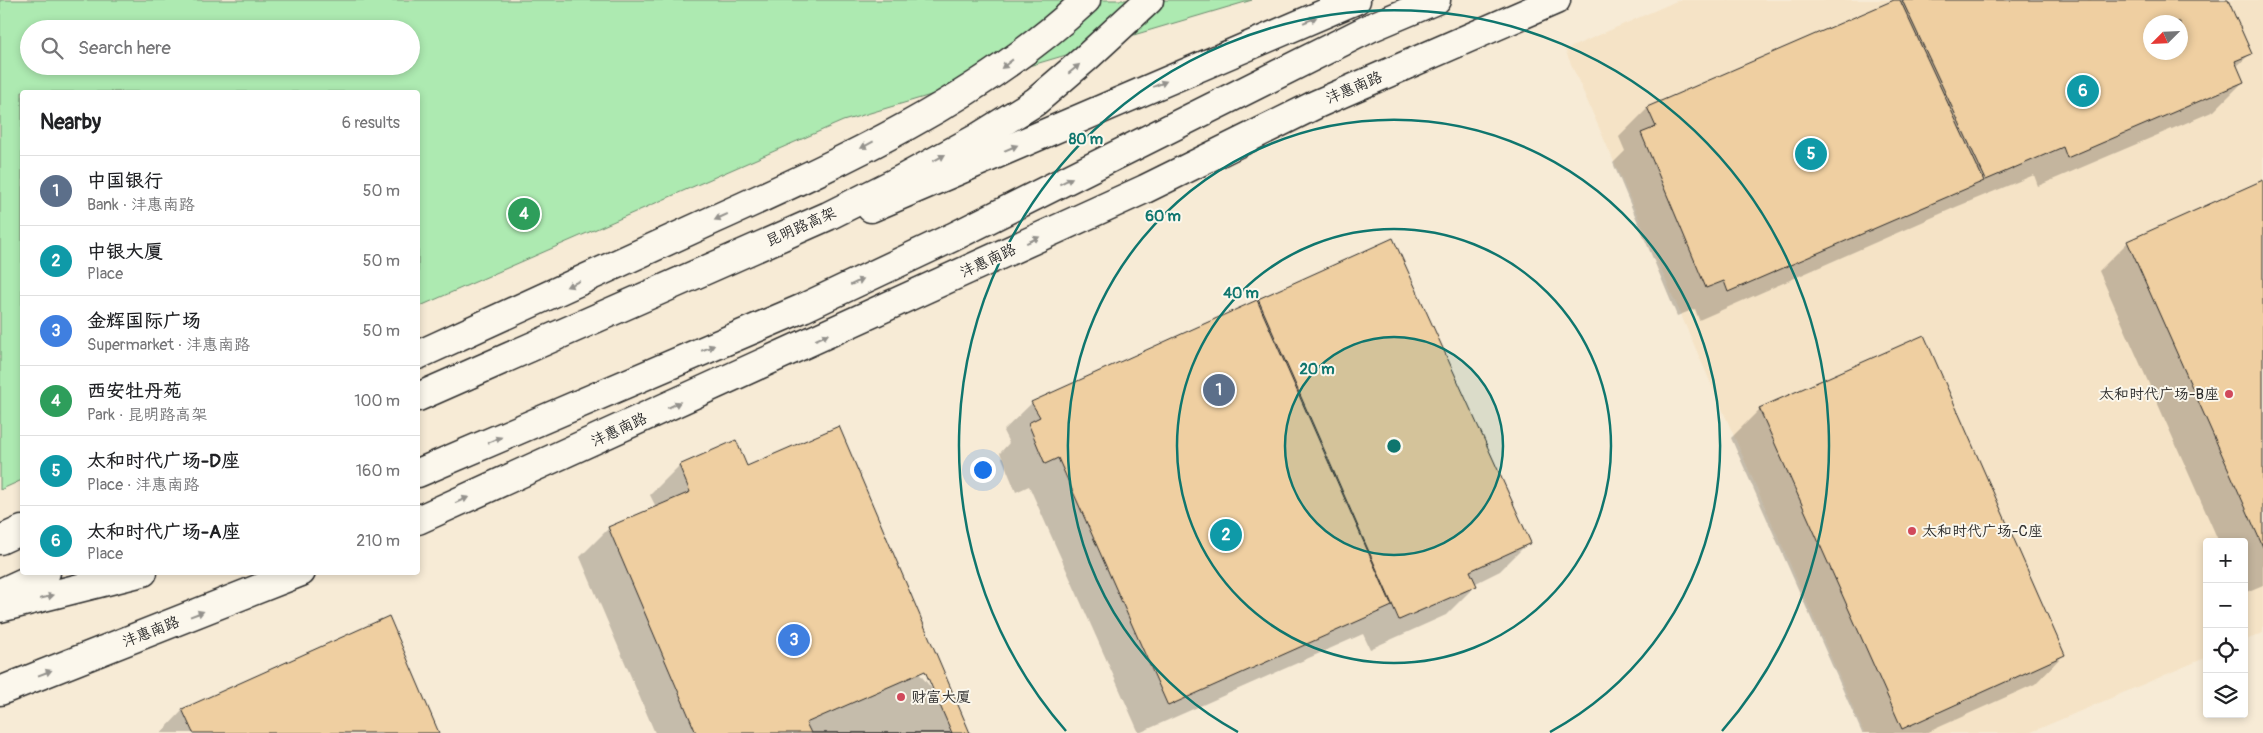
<!DOCTYPE html>
<meta charset="utf-8">
<style>
:root{--surface:#fff;--page:#f2f2f2;--text:#202124;--muted:#757577;--line:#e0e0e0;--accent:#111827}
body{margin:0;font-family:Pangolin,"LXGW WenKai TC",sans-serif;background:var(--page);color:var(--text)}
.controls{position:absolute;right:15px;bottom:15px;display:grid;overflow:hidden;border-radius:5px;box-shadow:0 2px 8px #0003}
.controls button{width:45px;height:45px;display:grid;place-items:center;padding:0;border:0;border-bottom:1px solid var(--line);background:var(--surface);color:var(--text);font:25px sans-serif}
.compass{position:absolute;left:2143px;top:15px;width:45px;height:45px;border-radius:50%;background:var(--surface);box-shadow:0 2px 8px #0003;rotate:246deg}
.you{position:absolute;left:982px;top:469px;width:18px;height:18px;margin:-12px;border:4px solid #fff;border-radius:50%;background:#1a73e8;box-shadow:0 0 0 8px #1a73e833}
.badge{display:grid;place-items:center;width:32px;height:32px;border-radius:50%;background:var(--accent);color:#fff;font-size:16px;font-weight:700}
.pin{position:absolute;translate:-50% -50%;border:2px solid #fff;box-shadow:0 1px 5px #0006}
.list{margin:0;padding:0;list-style:none}
h2{display:flex;justify-content:space-between;align-items:center;height:65px;margin:0;padding:0 20px;font-size:21px}
h2 small{font-size:16px;font-weight:400;color:var(--muted)}
.list li{display:grid;grid-template-columns:32px 1fr auto;gap:15px;align-items:center;box-sizing:border-box;height:70px;padding:0 20px;border-top:1px solid var(--line)}
.list b{display:block;font-size:19px;white-space:nowrap}
.list p{margin:0;font-size:16px;white-space:nowrap;color:var(--muted)}
.list em{font-size:16px;font-style:normal;color:var(--muted)}
.icon{flex:none;width:28px;height:28px;fill:none;stroke:currentColor;stroke-width:2;stroke-linecap:round;stroke-linejoin:round}
.map{position:relative;flex:none;width:2263px;height:733px;overflow:hidden}
.search{position:absolute;background:var(--surface);box-shadow:0 2px 8px #0003;left:20px;top:20px;width:400px;height:55px;display:flex;align-items:center;gap:12px;box-sizing:border-box;padding:0 18px;border-radius:28px;color:var(--muted);font-size:19px}
.panel{position:absolute;background:var(--surface);box-shadow:0 2px 8px #0003;left:20px;top:90px;width:400px;height:485px;border-radius:5px}
.map>svg:first-child{display:block}
.built{fill:#f5e3c6;fill-rule:evenodd}
.green{fill:#adeab1;stroke:#6c8a6e;fill-rule:evenodd}
.shadow{fill:#0003;fill-rule:evenodd}
.building{fill:#efcfa1;stroke:#2b2b2b;fill-rule:evenodd}
.lines{fill:none;stroke-linecap:round;stroke-linejoin:round}
.primary-casing{stroke:#2b2b2b;stroke-width:31}
.highway-casing{stroke:#2b2b2b;stroke-width:31}
.primary{stroke:#fbf7ec;stroke-width:28}
.highway{stroke:#fbf7ec;stroke-width:28}
.oneway{fill:#93918c}
.ring{fill:none;stroke:#0f766e;stroke-width:2.5}
.poi-dot{fill:#d1495b;stroke:#fbf7ec;stroke-width:2}
.labels{text-anchor:middle;dominant-baseline:central;stroke-width:4;stroke-linejoin:round;paint-order:stroke}
.street-label{font-size:15px;fill:#2b2b2b;stroke:#fbf7ec}
.poi-label{font-size:15px;fill:#2b2b2b;stroke:#fbf7ec;text-anchor:start}
.centre{fill:#0f766e;stroke:#fbf7ec;stroke-width:2.5}
.ring-label{font-size:15px;text-anchor:middle;font-weight:bold;fill:#0f766e;stroke:#fbf7ec;stroke-width:4;stroke-linejoin:round;paint-order:stroke}
</style>
<div class="map">
<svg width="2263" height="733" viewBox="0 0 2263 733">
<rect width="100%" height="100%" fill="#f7ebd6"/>
<filter id="ink" filterUnits="userSpaceOnUse"><feTurbulence type="fractalNoise" baseFrequency=".02" numOctaves="2"/><feDisplacementMap in="SourceGraphic" scale="10" xChannelSelector="R" yChannelSelector="G"/><feConvolveMatrix kernelMatrix="1 2 1 2 8 2 1 2 1" color-interpolation-filters="sRGB"/></filter>
<g filter="url(#ink)">
<path class="built" d="M1679 0H2263V633L2244 641V542H2207V657L2029 733H1864L1565 50ZM2150 22H2180V52H2150Z"/>
<path class="green" d="M0 0H1252L843 121 418 307V92H22V480L0 490ZM29 29H411V66H29Z"/>
<path class="shadow" d="M1897 0H2227L2250 54 2236 67 2243 82 2214 111 2038 186 2034 175 1956 207 1699 320 1695 309 1677 316 1613 163 1625 151 1619 137 1648 108ZM2150 22H2180V52H2150Z
M2263 182V585L2244 593V542H2219L2099 271 2128 242Z
M1259 300 1529 542 1500 571 1474 584 1475 586 1446 615 1370 649 1363 634 1139 733 1029 486 1016 492 1000 453 1009 443 1003 431 1032 403Z
M1760 409 2063 655 2035 684 1926 733H1862L1731 438Z
M679 466 746 467 969 733H655L580 557 609 528 656 507 650 495Z
M183 710 437 733H161Z"/>
<path class="building" d="M1894 0H1900L1984 181 1728 292 1724 281 1706 288 1641 133 1656 127 1647 107Z
M1902 0H2228L2252 54 2235 61 2244 82 2067 158 2063 147 1986 180ZM2150 22H2180V52H2150Z
M2263 180V547L2127 241Z
M1393 238 1531 543 1470 571 1477 586 1399 620 1258 299Z
M1257 300 1392 606 1168 706 1058 458 1045 464 1028 423 1040 417 1031 402Z
M1924 335 2065 655 1902 729 1759 408Z
M839 426 970 733H696L608 527 690 492 679 465 736 440 747 466Z
M389 616 439 733H193L182 709Z
M925 671 952 733H811L806 723Z"/>
<g class="lines">
<defs>
<path id="primary" d="M871 208 1356 0
M418 520 1145 189 1317 104 1556 0
M0 691 301 572"/>
<path id="highway" d="M418 355C516 310 614 265 713 220 841 162 982 98 1086 0
M418 397 828 216 900 180 977 138 1035 102 1085 59 1149 0
M418 473 803 308 953 237 1372 27 1436 0
M0 540 22 530
M0 593 46 572
M0 608 143 572"/>
</defs>
<use href="#primary" class="primary-casing"/>
<use href="#highway" class="highway-casing"/>
<use href="#primary" class="primary"/>
<use href="#highway" class="highway"/>
</g>
<defs><path id="oneway-solid" d="M-6-.8H1V-3.2L6.5 0L1 3.2V.8H-6Z" transform="scale(1.25)"/></defs>
<g class="oneway">
<use href="#oneway-solid" transform="translate(1310 20) rotate(-23)"/>
<use href="#oneway-solid" transform="translate(1007 64) rotate(142)"/>
<use href="#oneway-solid" transform="translate(1074 69) rotate(-40)"/>
<use href="#oneway-solid" transform="translate(1160 84) rotate(-23)"/>
<use href="#oneway-solid" transform="translate(867 145) rotate(152)"/>
<use href="#oneway-solid" transform="translate(1011 148) rotate(-23)"/>
<use href="#oneway-solid" transform="translate(939 158) rotate(-29)"/>
<use href="#oneway-solid" transform="translate(1066 181) rotate(-27)"/>
<use href="#oneway-solid" transform="translate(721 217) rotate(155)"/>
<use href="#oneway-solid" transform="translate(1033 240) rotate(-25)"/>
<use href="#oneway-solid" transform="translate(857 282) rotate(-25)"/>
<use href="#oneway-solid" transform="translate(573 284) rotate(156)"/>
<use href="#oneway-solid" transform="translate(822 337) rotate(-25)"/>
<use href="#oneway-solid" transform="translate(708 348) rotate(-23)"/>
<use href="#oneway-solid" transform="translate(674 405) rotate(-25)"/>
<use href="#oneway-solid" transform="translate(495 440) rotate(-23)"/>
<use href="#oneway-solid" transform="translate(462 500) rotate(-24)"/>
<use href="#oneway-solid" transform="translate(47 597) rotate(-14)"/>
<use href="#oneway-solid" transform="translate(197 614) rotate(-21)"/>
<use href="#oneway-solid" transform="translate(45 673) rotate(-21)"/>
</g>
</g>
<circle cx="1394" cy="446" r="109" fill="#0f766e" fill-opacity=".12"/>
<g class="ring">
<circle cx="1394" cy="446" r="109"/>
<circle cx="1394" cy="446" r="217"/>
<path d="M1238 732A326 326 0 1 1 1550 732"/>
<path d="M1066 731A435 435 0 1 1 1722 731"/>
</g>
<g class="poi-dot">
<circle cx="2229" cy="394" r="5"/>
<circle cx="1912" cy="531" r="5"/>
<circle cx="901" cy="697" r="5"/>
</g>
<g class="labels">
<g class="street-label">
<text transform="translate(1354 88) rotate(-23)">沣惠南路</text>
<text transform="translate(801 227) rotate(-24)">昆明路高架</text>
<text transform="translate(988 261) rotate(-25)">沣惠南路</text>
<text transform="translate(619 430) rotate(-25)">沣惠南路</text>
<text transform="translate(151 632) rotate(-21)">沣惠南路</text>
</g>
<g class="poi-label">
<text x="2219" y="394" text-anchor="end">太和时代广场-B座</text>
<text x="1922" y="531">太和时代广场-C座</text>
<text x="911" y="697">财富大厦</text>
</g>
</g>
<circle cx="1394" cy="446" r="8" class="centre"/>
<g class="ring-label">
<text x="1086" y="144">80 m</text>
<text x="1163" y="221">60 m</text>
<text x="1241" y="298">40 m</text>
<text x="1317" y="374">20 m</text>
</g>
</svg>
<div class="controls">
<button>+</button>
<button>−</button>
<button><svg class="icon" aria-label="locate" viewBox="0 0 24 24"><circle cx="12" cy="12" r="6"/><path d="M12 2v4M12 18v4M2 12h4M18 12h4"/></svg></button>
<button><svg class="icon" aria-label="layers" viewBox="0 0 24 24"><path d="M12 4l9 5-9 5-9-5zM3 14l9 5 9-5"/></svg></button>
</div>
<svg class="compass" viewBox="-18 -18 36 36"><path d="M0-13l5 13h-10z" fill="#e53935"/><path d="M0 13l5-13h-10z" fill="#757577"/></svg>
<div class="you"></div>
<div class="pin badge" style="left:1219px;top:390px;background:#5c6f8a">1</div>
<div class="pin badge" style="left:1226px;top:535px;background:#0f9aa8">2</div>
<div class="pin badge" style="left:794px;top:640px;background:#3f7fe0">3</div>
<div class="pin badge" style="left:524px;top:214px;background:#2e9e5b">4</div>
<div class="pin badge" style="left:1811px;top:154px;background:#0f9aa8">5</div>
<div class="pin badge" style="left:2083px;top:91px;background:#0f9aa8">6</div>
<div class="search"><svg class="icon" aria-label="search" viewBox="0 0 24 24"><circle cx="10" cy="10" r="6"/><path d="M15 15l6 6"/></svg>Search here</div>
<section class="panel">
<h2>Nearby<small>6 results</small></h2>
<ul class="list">
<li><span class="badge" style="background:#5c6f8a">1</span><div><b>中国银行</b><p>Bank · 沣惠南路</p></div><em>50 m</em></li>
<li><span class="badge" style="background:#0f9aa8">2</span><div><b>中银大厦</b><p>Place</p></div><em>50 m</em></li>
<li><span class="badge" style="background:#3f7fe0">3</span><div><b>金辉国际广场</b><p>Supermarket · 沣惠南路</p></div><em>50 m</em></li>
<li><span class="badge" style="background:#2e9e5b">4</span><div><b>西安牡丹苑</b><p>Park · 昆明路高架</p></div><em>100 m</em></li>
<li><span class="badge" style="background:#0f9aa8">5</span><div><b>太和时代广场-D座</b><p>Place · 沣惠南路</p></div><em>160 m</em></li>
<li><span class="badge" style="background:#0f9aa8">6</span><div><b>太和时代广场-A座</b><p>Place</p></div><em>210 m</em></li>
</ul>
</section>
</div>
